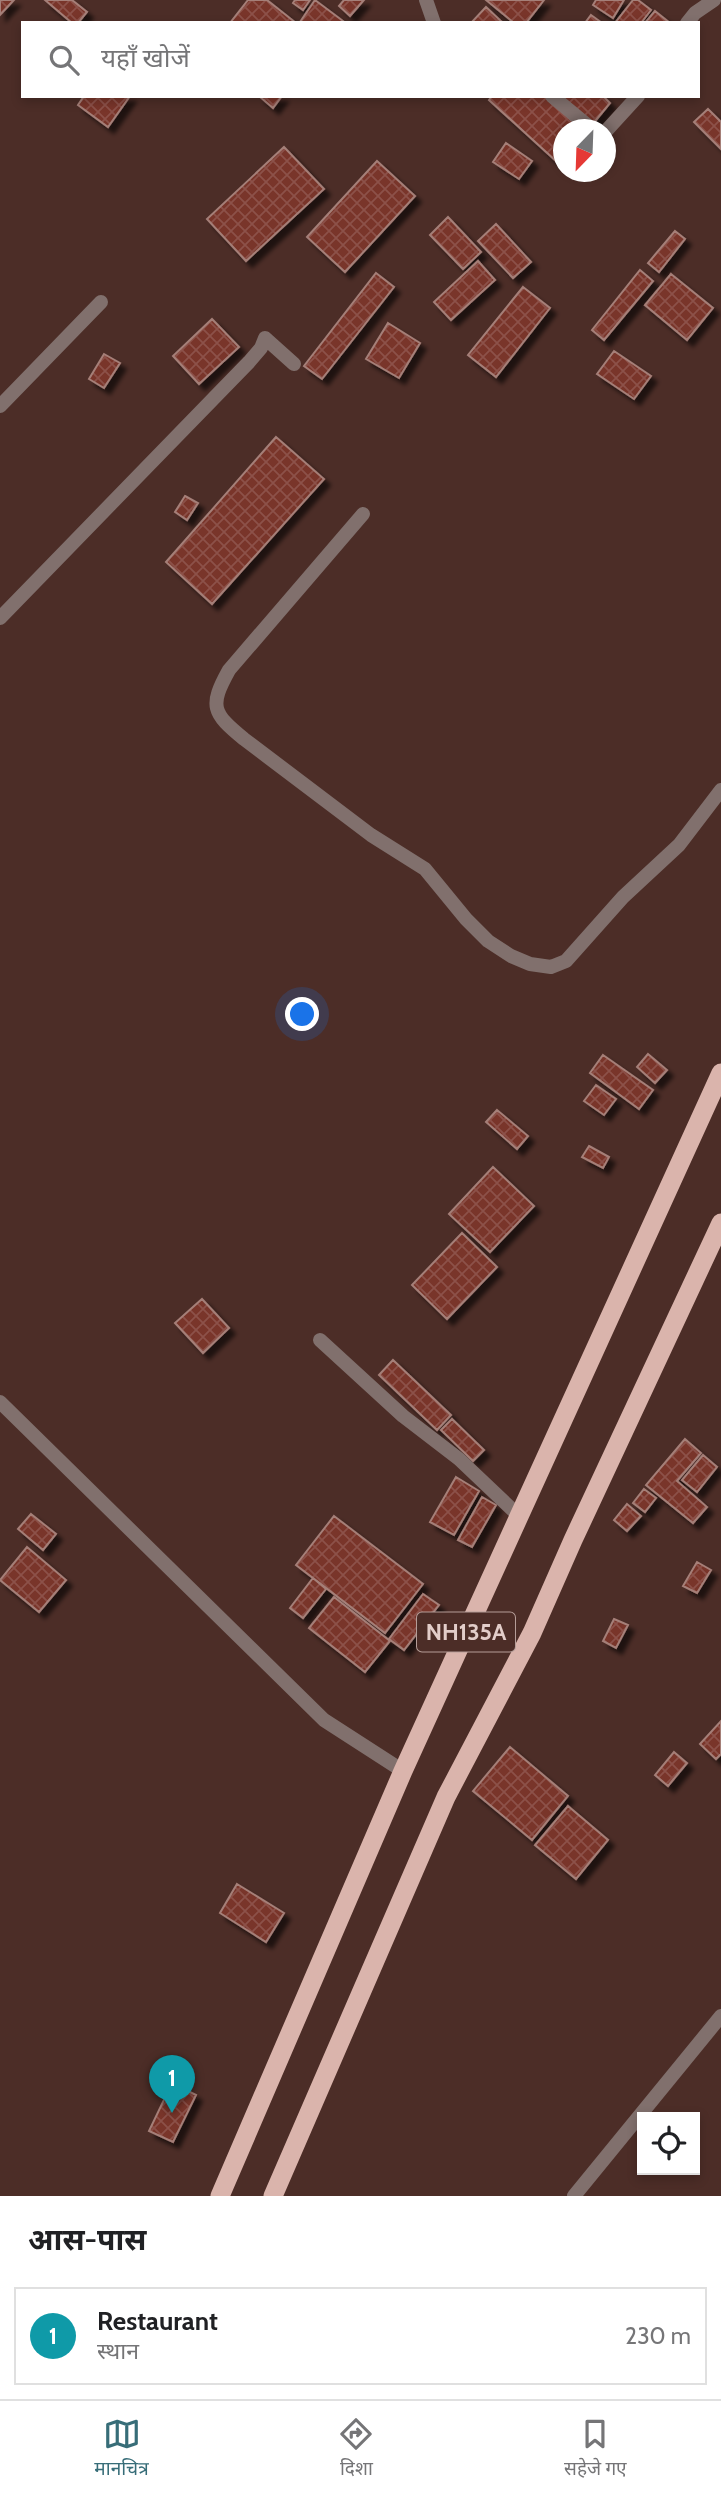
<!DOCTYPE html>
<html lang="hi">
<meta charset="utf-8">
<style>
:root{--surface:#fff;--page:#f6f6f6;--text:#202124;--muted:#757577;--line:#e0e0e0;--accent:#376d78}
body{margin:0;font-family:Cabin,"Noto Sans Devanagari",sans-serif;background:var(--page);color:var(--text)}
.controls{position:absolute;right:21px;bottom:21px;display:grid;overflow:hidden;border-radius:0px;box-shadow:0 4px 10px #0003}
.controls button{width:63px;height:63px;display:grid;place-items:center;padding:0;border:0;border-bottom:2px solid var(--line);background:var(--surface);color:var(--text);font:35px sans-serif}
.compass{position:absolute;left:553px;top:119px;width:63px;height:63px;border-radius:50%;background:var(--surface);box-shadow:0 4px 10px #0003;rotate:203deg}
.you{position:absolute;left:303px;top:1015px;width:24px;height:24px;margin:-18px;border:5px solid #fff;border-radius:50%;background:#1a73e8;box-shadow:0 0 0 10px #1a73e833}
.badge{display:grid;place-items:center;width:46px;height:46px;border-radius:50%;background:var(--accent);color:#fff;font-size:23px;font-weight:700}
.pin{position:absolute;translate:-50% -58px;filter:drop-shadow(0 2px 4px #0008)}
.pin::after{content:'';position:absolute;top:37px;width:24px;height:21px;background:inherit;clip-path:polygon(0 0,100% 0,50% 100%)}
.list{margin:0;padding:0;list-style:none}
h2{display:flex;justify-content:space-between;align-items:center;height:91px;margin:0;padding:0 28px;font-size:30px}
h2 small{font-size:23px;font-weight:400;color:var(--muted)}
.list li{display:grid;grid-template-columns:46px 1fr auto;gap:21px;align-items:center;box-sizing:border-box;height:98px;margin:0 14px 14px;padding:0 14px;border:2px solid var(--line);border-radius:0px}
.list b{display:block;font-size:26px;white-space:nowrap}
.list p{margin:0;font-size:23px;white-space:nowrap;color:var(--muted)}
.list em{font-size:23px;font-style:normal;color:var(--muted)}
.icon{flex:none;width:38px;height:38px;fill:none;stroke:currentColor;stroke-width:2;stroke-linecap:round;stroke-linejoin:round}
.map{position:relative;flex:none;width:721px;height:2196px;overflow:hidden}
.search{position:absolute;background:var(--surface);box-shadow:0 4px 10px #0003;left:21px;right:21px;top:21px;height:77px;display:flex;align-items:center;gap:18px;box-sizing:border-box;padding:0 24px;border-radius:0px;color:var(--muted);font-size:26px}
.sheet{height:203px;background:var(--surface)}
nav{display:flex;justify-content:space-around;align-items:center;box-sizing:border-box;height:98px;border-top:2px solid var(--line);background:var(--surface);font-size:19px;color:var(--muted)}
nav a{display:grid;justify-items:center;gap:4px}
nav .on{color:var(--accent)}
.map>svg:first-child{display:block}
.building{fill:url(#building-cross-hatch);stroke:#a57f78;stroke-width:2;filter:url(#shadow)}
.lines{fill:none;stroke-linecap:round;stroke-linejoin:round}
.minor{stroke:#81706d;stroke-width:14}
.trunk{stroke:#dab4ac;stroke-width:19}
.labels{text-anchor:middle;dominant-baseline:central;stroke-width:7;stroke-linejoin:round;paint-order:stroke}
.shield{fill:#4c2d27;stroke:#b59d98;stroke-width:2}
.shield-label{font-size:23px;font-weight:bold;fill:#e2cdc9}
</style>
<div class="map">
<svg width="721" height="2196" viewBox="0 0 721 2196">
<defs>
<pattern id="building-cross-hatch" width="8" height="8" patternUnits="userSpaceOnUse" patternTransform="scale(1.75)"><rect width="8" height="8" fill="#79352a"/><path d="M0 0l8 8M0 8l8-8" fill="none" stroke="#8c5148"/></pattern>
<filter id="shadow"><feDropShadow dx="6" dy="6" stdDeviation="2" flood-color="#0009"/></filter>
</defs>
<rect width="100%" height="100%" fill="#4c2d27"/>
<path class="building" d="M0 0H14L0 15Z
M45 0H72L87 12 78 23H72Z
M248 0H267L296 23H230Z
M295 0H310L303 10 293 3Z
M315 0 343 21 342 23 300 22Z
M344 0H364L350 16 339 6Z
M486 0H544L526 23H514Z
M596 0H624L613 18 593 5Z
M633 0H638L651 10 641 23H615Z
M486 7 503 23H471Z
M655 11 670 23H645Z
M591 15 602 23H585Z
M84 96H130L108 127 78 105Z
M259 96H282L273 108Z
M492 96H545L582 130H564V153L556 161 489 100Z
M557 96H603L610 103 592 125Z
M708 109 721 122V149L694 122Z
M506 143 532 161 519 179 493 162Z
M284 147 324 189 246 261 207 219Z
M377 161 415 196 345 272 307 237Z
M448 217 481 252 463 269 430 235Z
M496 224 531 262 513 278 478 241Z
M675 231 685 239 659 272 648 263Z
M478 261 495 280 451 320 434 302Z
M640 270 653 281 604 340 592 330Z
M376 273 394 287 322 379 304 366Z
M671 274 713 308 687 340 645 305Z
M523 287 550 308 496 377 468 355Z
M212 319 239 347 199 384 173 356Z
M388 323 420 343 399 378 366 359Z
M614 351 651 376 634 399 597 374Z
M104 354 120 363 104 388 89 379Z
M276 437 324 479 212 604 166 562Z
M185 496 198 503 187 520 175 512Z
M648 1054 667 1070 655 1083 637 1067Z
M603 1055 653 1090 639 1109 590 1073Z
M596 1085 616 1099 604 1115 584 1101Z
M497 1110 528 1136 517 1149 486 1122Z
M589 1146 609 1157 603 1168 582 1157Z
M493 1167 534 1206 490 1252 449 1214Z
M462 1233 497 1267 447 1319 412 1285Z
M202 1299 229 1328 203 1353 175 1323Z
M393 1360 451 1415 437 1430 379 1375Z
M452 1419 484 1450 473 1461 441 1430Z
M685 1439 701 1453 677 1481 707 1507 693 1523 646 1485Z
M703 1455 717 1467 697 1492 682 1480Z
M456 1477 479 1491 454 1535 430 1522Z
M644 1489 656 1498 645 1512 633 1503Z
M482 1497 496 1505 472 1547 458 1540Z
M627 1504 641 1516 627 1531 614 1520Z
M31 1514 56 1534 43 1550 18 1529Z
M334 1516 423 1584 385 1633 296 1565Z
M27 1547 66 1580 39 1612 0 1580Z
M697 1562 711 1570 697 1593 683 1586Z
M313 1578 326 1589 303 1618 290 1608Z
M423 1594 439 1605 404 1650 389 1639Z
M334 1597 390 1641 365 1672 309 1628Z
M614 1619 628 1625 616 1648 603 1641Z
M721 1721V1754L716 1759 700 1744Z
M510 1747 568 1796 532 1840 473 1791Z
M674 1752 687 1763 668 1786 655 1775Z
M568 1806 608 1840 576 1879 535 1845Z
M237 1884 284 1913 266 1942 220 1913Z
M172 2083 196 2095 173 2142 149 2131Z"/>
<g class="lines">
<path class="minor" d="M426 0 434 23
M687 23 695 13 714 0
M552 96 593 130
M606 131 638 96
M0 406 101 302
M363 514 229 670C209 706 212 713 244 739L371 835 425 869 466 919 488 941 511 956 530 964 551 967 566 961 623 897 679 845 721 790
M0 618 249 362 261 348 265 338 294 364
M320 1340 403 1416 459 1459 519 1516
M0 1402 324 1720 403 1771
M574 2196 721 2016"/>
<path class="trunk" d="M220 2196 403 1771 721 1073
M273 2196 446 1797 532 1633 573 1540 721 1223"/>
</g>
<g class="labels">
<rect class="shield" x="417" y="1612.5" width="98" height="39" rx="5"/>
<g class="shield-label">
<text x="466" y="1632">NH135A</text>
</g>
</g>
</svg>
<div class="controls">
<button><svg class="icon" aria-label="locate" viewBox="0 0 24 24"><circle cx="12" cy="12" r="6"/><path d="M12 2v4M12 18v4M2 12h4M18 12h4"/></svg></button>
</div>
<svg class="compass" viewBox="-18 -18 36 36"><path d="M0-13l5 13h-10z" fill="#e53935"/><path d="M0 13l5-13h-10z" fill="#757577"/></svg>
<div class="you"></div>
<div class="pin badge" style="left:172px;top:2113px;background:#0f9aa8">1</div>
<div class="search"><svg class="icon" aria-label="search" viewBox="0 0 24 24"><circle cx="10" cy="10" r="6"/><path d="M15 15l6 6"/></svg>यहाँ खोजें</div>
</div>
<section class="sheet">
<h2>आस-पास<small></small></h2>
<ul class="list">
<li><span class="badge" style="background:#0f9aa8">1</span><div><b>Restaurant</b><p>स्थान</p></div><em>230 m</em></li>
</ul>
</section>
<nav>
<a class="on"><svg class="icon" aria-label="map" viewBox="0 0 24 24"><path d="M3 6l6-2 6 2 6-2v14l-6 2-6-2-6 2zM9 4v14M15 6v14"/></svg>मानचित्र</a>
<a><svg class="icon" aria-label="directions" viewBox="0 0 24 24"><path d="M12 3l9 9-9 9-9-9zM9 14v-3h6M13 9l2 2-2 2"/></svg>दिशा</a>
<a><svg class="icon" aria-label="saved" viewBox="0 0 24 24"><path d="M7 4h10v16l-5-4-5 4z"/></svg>सहेजे गए</a>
</nav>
